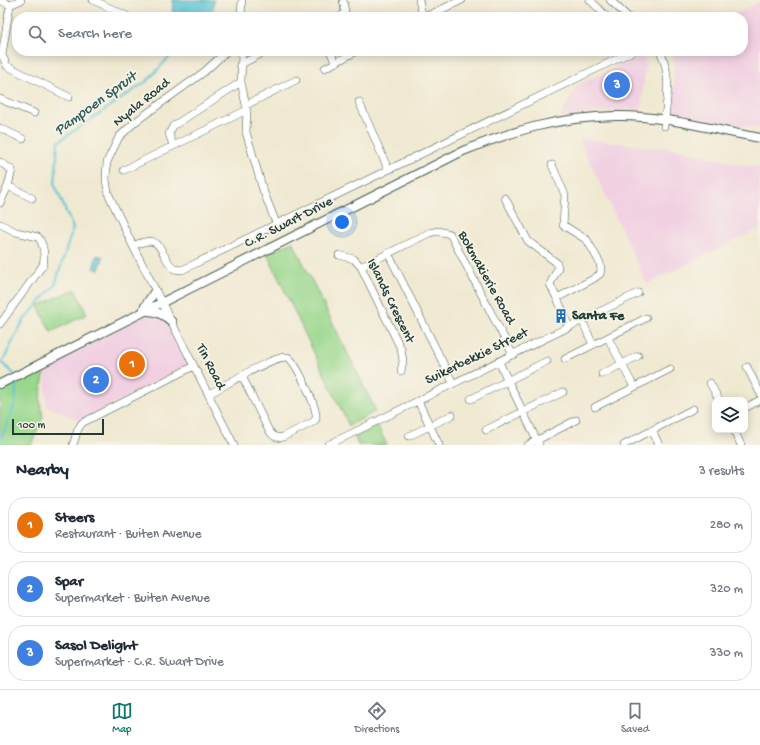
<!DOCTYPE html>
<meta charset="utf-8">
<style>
:root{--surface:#fff;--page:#f2f2f3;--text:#1f2937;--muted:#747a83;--line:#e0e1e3;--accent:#0f766e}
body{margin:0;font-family:"Gochi Hand",sans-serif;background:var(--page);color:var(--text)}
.controls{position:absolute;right:12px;bottom:12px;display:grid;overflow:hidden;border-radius:8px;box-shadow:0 2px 10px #0003}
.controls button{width:36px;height:36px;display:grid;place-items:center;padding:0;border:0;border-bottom:1px solid var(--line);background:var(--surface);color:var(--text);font:20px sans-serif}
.scale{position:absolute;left:12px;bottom:10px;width:92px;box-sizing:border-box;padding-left:4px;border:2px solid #1f3d34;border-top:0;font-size:11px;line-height:14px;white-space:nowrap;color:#1f3d34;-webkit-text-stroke:3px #f7f3e8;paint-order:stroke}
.you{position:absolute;left:342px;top:222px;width:14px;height:14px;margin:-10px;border:3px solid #fff;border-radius:50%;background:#1a73e8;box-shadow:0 0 0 6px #1a73e833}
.badge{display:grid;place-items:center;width:26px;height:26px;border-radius:50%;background:var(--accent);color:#fff;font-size:13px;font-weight:700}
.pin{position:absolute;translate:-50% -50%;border:2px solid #fff;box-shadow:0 1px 4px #0006}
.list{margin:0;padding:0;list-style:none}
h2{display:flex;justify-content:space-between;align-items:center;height:52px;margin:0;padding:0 16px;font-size:17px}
h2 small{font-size:13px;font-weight:400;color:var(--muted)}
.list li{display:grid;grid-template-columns:26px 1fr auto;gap:12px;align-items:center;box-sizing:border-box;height:56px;margin:0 8px 8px;padding:0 8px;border:1px solid var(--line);border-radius:16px}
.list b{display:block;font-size:15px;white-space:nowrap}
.list p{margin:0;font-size:13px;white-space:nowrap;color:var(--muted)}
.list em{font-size:13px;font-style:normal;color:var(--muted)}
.icon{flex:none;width:22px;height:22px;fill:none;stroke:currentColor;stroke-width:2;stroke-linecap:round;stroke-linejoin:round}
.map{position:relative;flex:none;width:760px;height:445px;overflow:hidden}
.search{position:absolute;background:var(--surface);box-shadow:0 2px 10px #0003;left:12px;right:12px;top:12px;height:44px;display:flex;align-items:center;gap:10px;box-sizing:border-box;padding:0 14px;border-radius:16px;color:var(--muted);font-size:15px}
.sheet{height:244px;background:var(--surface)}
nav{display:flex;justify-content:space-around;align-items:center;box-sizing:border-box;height:56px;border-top:1px solid var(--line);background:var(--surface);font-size:11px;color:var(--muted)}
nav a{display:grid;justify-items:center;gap:2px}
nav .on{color:var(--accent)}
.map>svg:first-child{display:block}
.built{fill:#f1d0e2}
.green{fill:#99d78c;stroke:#5c8a60}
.water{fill:#59c4d3;stroke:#3c8084}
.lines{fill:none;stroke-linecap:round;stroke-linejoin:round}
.stream{stroke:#59c4d3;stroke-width:2}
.minor-casing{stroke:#3e574c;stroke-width:8}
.tertiary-casing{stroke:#3e574c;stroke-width:10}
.minor{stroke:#fff;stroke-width:7}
.tertiary{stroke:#fff;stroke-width:8}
.labels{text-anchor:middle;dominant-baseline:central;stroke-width:4;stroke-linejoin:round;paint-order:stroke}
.street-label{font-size:14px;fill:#1f3d34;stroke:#f7f3e8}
.poi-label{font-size:14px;font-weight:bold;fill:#1f3d34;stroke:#f7f3e8;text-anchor:start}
.water-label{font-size:15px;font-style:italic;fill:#2e5f5c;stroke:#f7f3e8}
</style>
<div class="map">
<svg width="760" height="445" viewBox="0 0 760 445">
<rect width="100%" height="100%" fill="#f7f3e8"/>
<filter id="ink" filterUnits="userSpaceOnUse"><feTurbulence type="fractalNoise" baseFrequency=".025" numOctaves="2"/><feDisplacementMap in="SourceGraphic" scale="8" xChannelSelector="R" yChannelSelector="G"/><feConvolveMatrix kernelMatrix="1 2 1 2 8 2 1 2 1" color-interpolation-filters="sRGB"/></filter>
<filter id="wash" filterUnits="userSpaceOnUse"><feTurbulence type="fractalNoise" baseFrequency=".012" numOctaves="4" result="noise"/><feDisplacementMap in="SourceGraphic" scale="16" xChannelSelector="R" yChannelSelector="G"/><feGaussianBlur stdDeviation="0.9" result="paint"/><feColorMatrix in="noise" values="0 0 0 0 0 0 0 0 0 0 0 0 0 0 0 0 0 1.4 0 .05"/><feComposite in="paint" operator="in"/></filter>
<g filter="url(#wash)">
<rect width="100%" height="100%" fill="#f0e9d2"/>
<path class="built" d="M760 1V128L674 116V60L671 51H743V17H730Z
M642 55 646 61 641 109 610 111 561 117 577 85Z
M579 139 682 150 741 165 760 167V228L647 284Z
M160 307 190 364 80 421 46 406V368Z"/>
<path class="green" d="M293 242 376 411 349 426 267 254Z
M75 289 87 314 51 332 38 306Z
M45 368 40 400 43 417 31 445H0V392Z
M377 425 387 445H358L354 436Z"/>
<path class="water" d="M173 0H214L212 17H172Z
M97 255 103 257 99 270 93 268Z"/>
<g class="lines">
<path class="stream" d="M14 374 2 363 23 321 55 285 73 228 55 185 58 142 147 81 175 51
M0 441 15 404 17 378"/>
</g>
</g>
<g filter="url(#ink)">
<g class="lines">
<defs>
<path id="minor" d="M0 0 10 5 21 0
M93 0 129 17
M419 0 422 14 427 16 462 0
M590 0 607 17
M610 0 628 17
M10 5 2 55 7 66 69 97
M241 17 242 0
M341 17 345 12 343 0
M227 51 204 72 135 122 119 137 107 162 106 179 108 193 133 246 234 445
M242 51 241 82 247 110 246 132 263 190 276 223
M330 51 335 62
M660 51C672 75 667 100 664 126
M240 65 266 51
M325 68 357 51
M0 99 34 113
M359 102 388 169
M246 105 296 80
M0 128 23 139
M173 145 169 134 173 126 241 82
M0 162 12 170 8 186 0 203
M552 165 565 195 563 225 587 240 600 263 601 270 600 274 593 279 557 298
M124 170 247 110
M8 186 32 198
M505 198 528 241 557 263 558 268 550 284 563 311
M0 224 16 232 38 237C44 244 45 257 43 265L0 324
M133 246C164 232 157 252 174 269L182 270 633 51
M388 253 453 383
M339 255 354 259 361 267 401 349 403 361 401 371
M361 267 429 233 438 231 450 234 513 355
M565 317 569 327
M582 320 593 345
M608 338 634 387
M565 359 646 318
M499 362 539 445
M747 367 760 393
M602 374 638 356
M710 383 719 400
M209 394C225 386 273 355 288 357 297 364 318 408 316 419L313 422 283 437C275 439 272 435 268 429L242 376
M471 399 547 361
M418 401 439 445
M595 407 670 369
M745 408 760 400
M486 430 563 392
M652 430 659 445
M734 430 741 445
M409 436 452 415
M73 445 78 429 82 423 194 366
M328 445 638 293
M528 445 576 420
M624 445 693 409"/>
<path id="tertiary" d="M144 308 155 291
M144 311C156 310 164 314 172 322
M0 384 463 151C515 130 559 117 616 116 664 115 713 130 760 138"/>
</defs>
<use href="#minor" class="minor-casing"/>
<use href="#tertiary" class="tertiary-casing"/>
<use href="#minor" class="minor"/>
<use href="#tertiary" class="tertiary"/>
</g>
</g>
<defs>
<symbol id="building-bare" viewBox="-9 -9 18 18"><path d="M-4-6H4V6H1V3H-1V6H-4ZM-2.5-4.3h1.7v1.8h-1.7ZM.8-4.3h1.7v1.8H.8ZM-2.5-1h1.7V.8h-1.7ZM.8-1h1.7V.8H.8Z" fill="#1f6fb2" stroke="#f7f3e8" stroke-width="2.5" paint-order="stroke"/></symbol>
</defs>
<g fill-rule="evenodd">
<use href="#building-bare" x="551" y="306" width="20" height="20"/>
</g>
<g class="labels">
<g class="street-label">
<text transform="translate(142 103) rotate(-39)">Nyala Road</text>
<text transform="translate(289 223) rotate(-27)">C.R. Swart Drive</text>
<text transform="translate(486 278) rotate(61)">Bokmakierie Road</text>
<text transform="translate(390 301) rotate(64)">Islands Crescent</text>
<text transform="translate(477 357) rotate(-26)">Suikerbekkie Street</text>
<text transform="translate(210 367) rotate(63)">Tin Road</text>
</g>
<g class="poi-label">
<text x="572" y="316">Santa Fe</text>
</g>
<g class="water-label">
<text transform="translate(96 104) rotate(-36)">Pampoen Spruit</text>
</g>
</g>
</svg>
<div class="controls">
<button><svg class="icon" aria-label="layers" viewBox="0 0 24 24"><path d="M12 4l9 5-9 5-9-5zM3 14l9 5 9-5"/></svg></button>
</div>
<div class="scale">100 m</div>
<div class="you"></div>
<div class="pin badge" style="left:132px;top:364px;background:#e8710a">1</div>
<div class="pin badge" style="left:96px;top:380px;background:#3f7fe0">2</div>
<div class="pin badge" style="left:617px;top:85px;background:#3f7fe0">3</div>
<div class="search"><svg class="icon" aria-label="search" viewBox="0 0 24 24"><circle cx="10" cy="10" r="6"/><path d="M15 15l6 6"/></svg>Search here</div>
</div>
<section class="sheet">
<h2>Nearby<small>3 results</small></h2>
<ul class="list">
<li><span class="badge" style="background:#e8710a">1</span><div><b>Steers</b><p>Restaurant · Buiten Avenue</p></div><em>280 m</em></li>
<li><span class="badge" style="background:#3f7fe0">2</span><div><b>Spar</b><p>Supermarket · Buiten Avenue</p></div><em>320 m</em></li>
<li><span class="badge" style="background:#3f7fe0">3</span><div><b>Sasol Delight</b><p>Supermarket · C.R. Swart Drive</p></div><em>330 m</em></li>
</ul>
</section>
<nav>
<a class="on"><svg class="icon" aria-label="map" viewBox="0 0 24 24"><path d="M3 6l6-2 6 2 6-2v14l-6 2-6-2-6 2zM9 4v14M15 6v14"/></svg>Map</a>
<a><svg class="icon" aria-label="directions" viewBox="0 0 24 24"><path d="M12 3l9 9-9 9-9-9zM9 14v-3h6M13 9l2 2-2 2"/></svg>Directions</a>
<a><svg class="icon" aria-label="saved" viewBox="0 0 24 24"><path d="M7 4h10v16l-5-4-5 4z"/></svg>Saved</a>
</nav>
